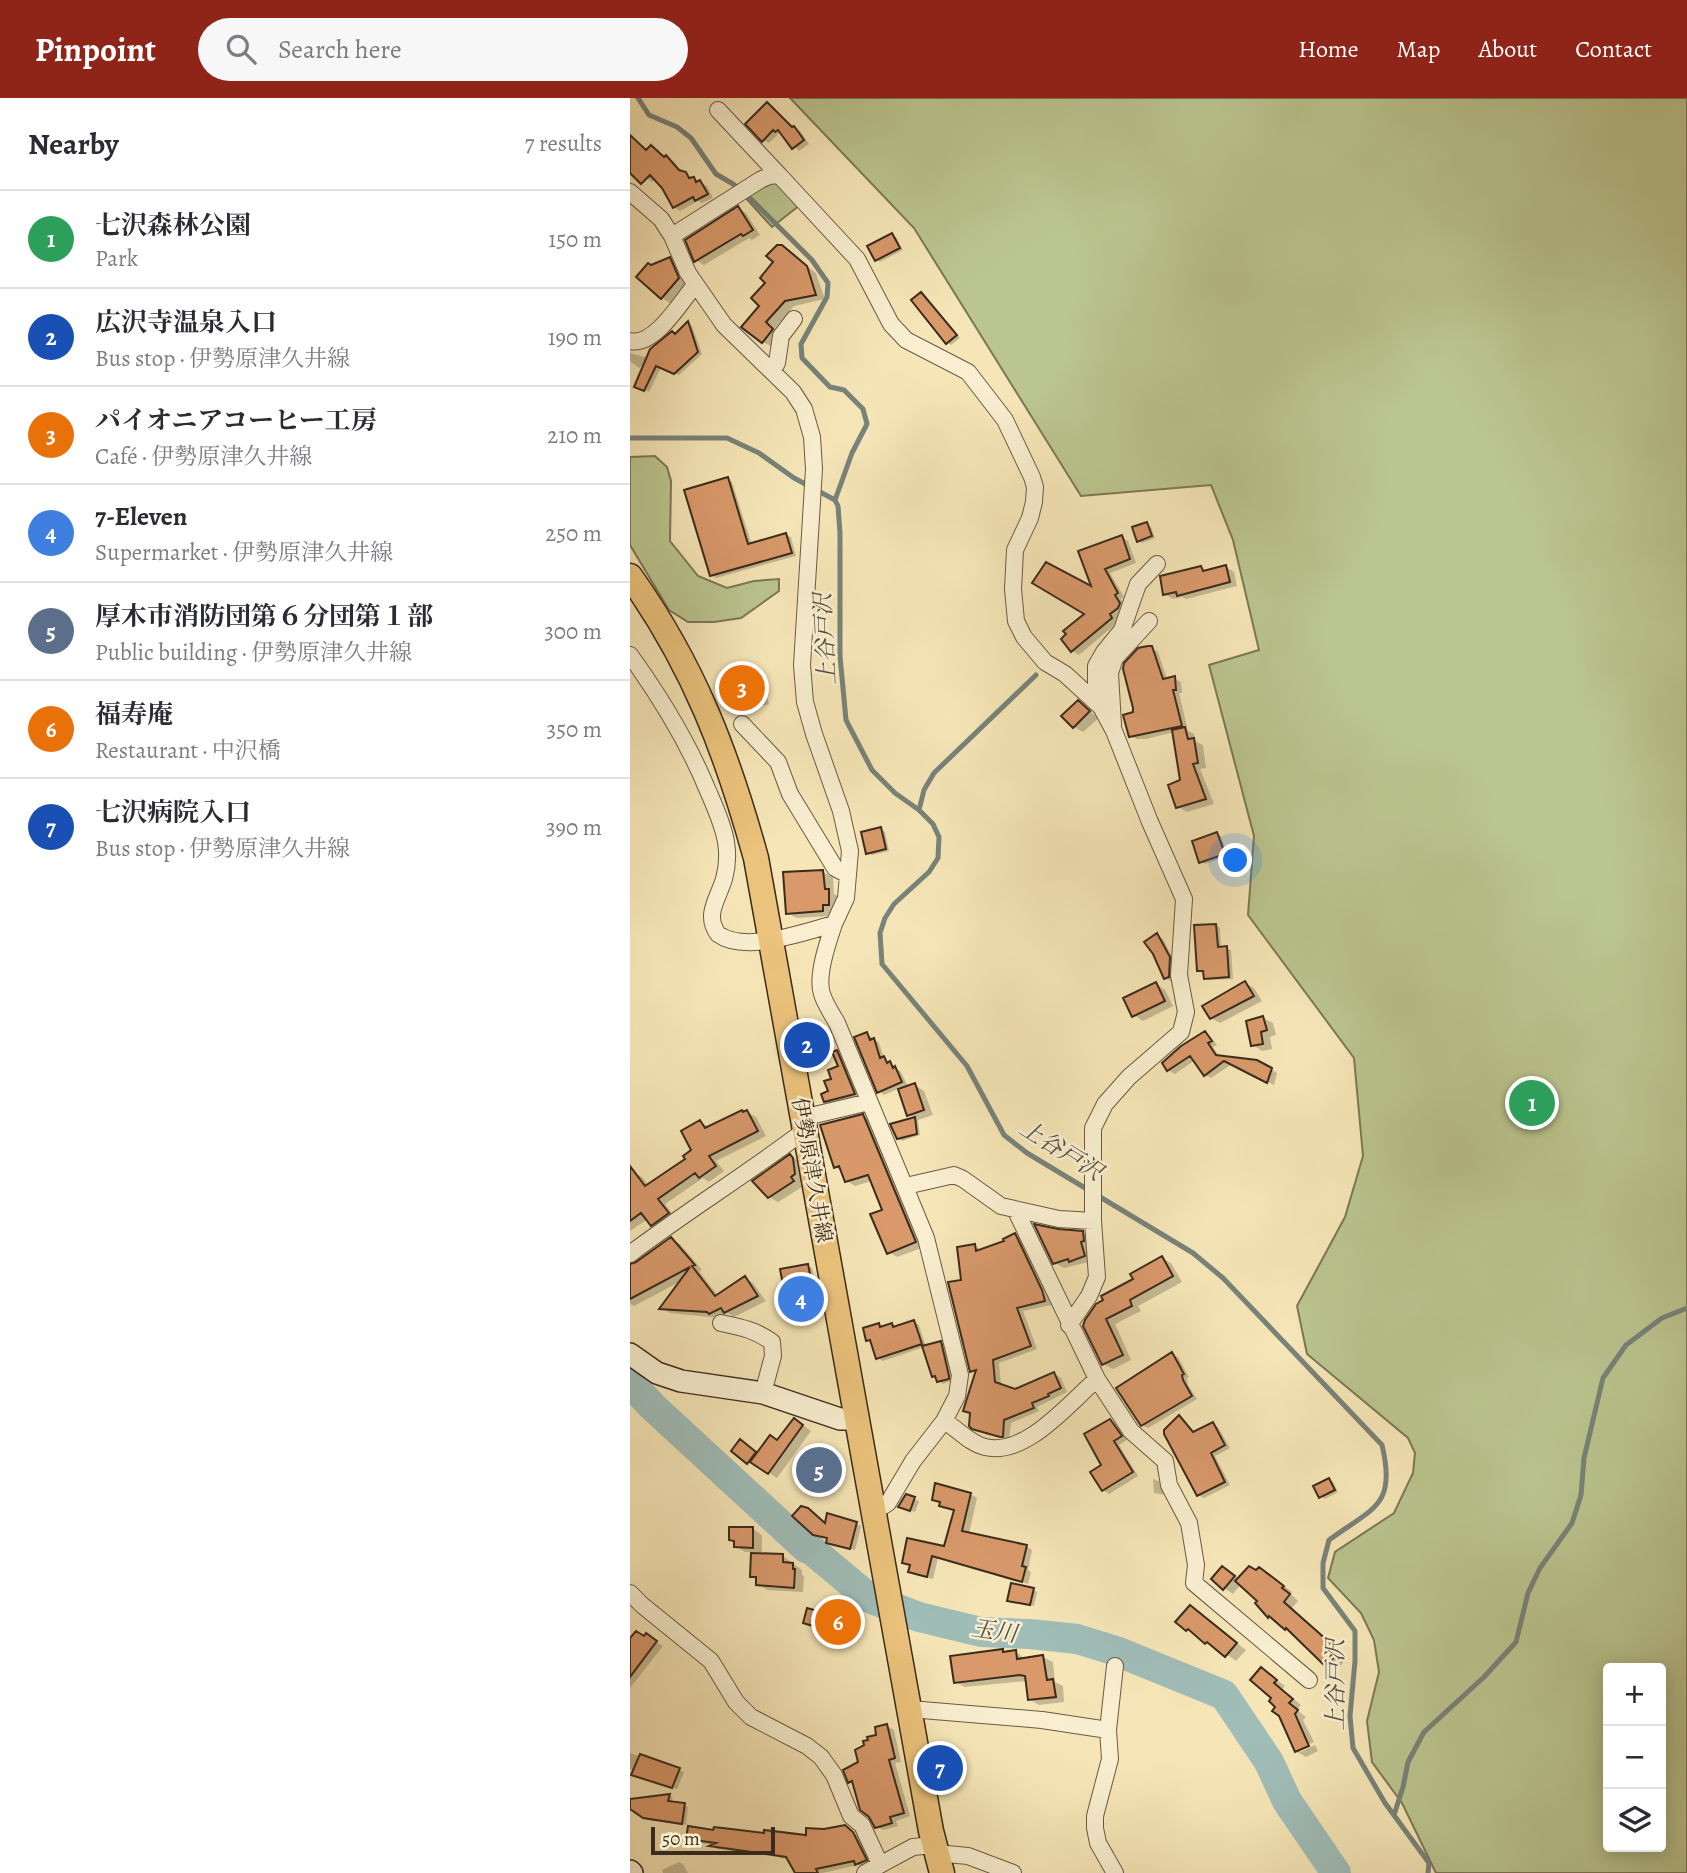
<!DOCTYPE html>
<meta charset="utf-8">
<style>
:root{--surface:#fff;--page:#f7f7f7;--text:#2b2b33;--muted:#7c7c81;--line:#e1e1e2;--accent:#8f2418}
body{margin:0;font-family:Alegreya,"Noto Serif JP",serif;background:var(--page);color:var(--text)}
.controls{position:absolute;right:21px;bottom:21px;display:grid;overflow:hidden;border-radius:7px;box-shadow:0 4px 18px #0003}
.controls button{width:63px;height:63px;display:grid;place-items:center;padding:0;border:0;border-bottom:2px solid var(--line);background:var(--surface);color:var(--text);font:35px sans-serif}
.scale{position:absolute;left:21px;bottom:18px;width:124px;box-sizing:border-box;padding-left:7px;border:4px solid #3b2b1c;border-top:0;font-size:19px;line-height:24px;white-space:nowrap;color:#3b2b1c;-webkit-text-stroke:5px #f9efd0;paint-order:stroke}
.you{position:absolute;left:606px;top:763px;width:24px;height:24px;margin:-18px;border:5px solid #fff;border-radius:50%;background:#1a73e8;box-shadow:0 0 0 10px #1a73e833}
.badge{display:grid;place-items:center;width:46px;height:46px;border-radius:50%;background:var(--accent);color:#fff;font-size:23px;font-weight:700}
.pin{position:absolute;translate:-50% -50%;border:4px solid #fff;box-shadow:0 2px 7px #0006}
.list{margin:0;padding:0;list-style:none}
h2{display:flex;justify-content:space-between;align-items:center;height:91px;margin:0;padding:0 28px;font-size:30px}
h2 small{font-size:23px;font-weight:400;color:var(--muted)}
.list li{display:grid;grid-template-columns:46px 1fr auto;gap:21px;align-items:center;box-sizing:border-box;height:98px;padding:0 28px;border-top:2px solid var(--line)}
.list b{display:block;font-size:26px;white-space:nowrap}
.list p{margin:0;font-size:23px;white-space:nowrap;color:var(--muted)}
.list em{font-size:23px;font-style:normal;color:var(--muted)}
.icon{flex:none;width:38px;height:38px;fill:none;stroke:currentColor;stroke-width:2;stroke-linecap:round;stroke-linejoin:round}
.map{position:relative;flex:none;width:1057px;height:1775px;overflow:hidden}
header{display:flex;align-items:center;gap:42px;box-sizing:border-box;height:98px;padding:0 35px;background:var(--accent);color:#fff}
header strong{font-size:33px}
nav{display:flex;gap:38px;margin-inline-start:auto;font-size:24px}
.search{width:490px;height:63px;background:var(--page);display:flex;align-items:center;gap:18px;box-sizing:border-box;padding:0 24px;border-radius:38px;color:var(--muted);font-size:26px}
main{display:flex}
aside{flex:1;background:var(--surface)}
.map>svg:first-child{display:block}
.green{fill:#bbc58f;stroke:#7b7856;stroke-width:2;fill-rule:evenodd}
.shadow{fill:#0003}
.lines{fill:none;stroke-linecap:round;stroke-linejoin:round}
.stream{stroke:#78837a;stroke-width:5}
.river{stroke:#a0bdb8;stroke-width:30}
.building{fill:#d9996b;stroke:#3b2b1c;stroke-width:2}
.street-casing{stroke:#6a5a43;stroke-width:18}
.secondary-casing{stroke:#3b2b1c;stroke-width:24}
.primary-casing{stroke:#3b2b1c;stroke-width:27}
.street{stroke:#f9efd0;stroke-width:16}
.secondary{stroke:#f9efd0;stroke-width:21}
.primary{stroke:#ebc37c;stroke-width:24}
.labels{text-anchor:middle;dominant-baseline:central;stroke-width:5;stroke-linejoin:round;paint-order:stroke}
.street-label{font-size:21px;fill:#3b2b1c;stroke:#f9efd0}
.water-label{font-size:23px;font-style:italic;fill:#545043;stroke:#f9efd0}
</style>
<header>
<strong>Pinpoint</strong>
<div class="search"><svg class="icon" aria-label="search" viewBox="0 0 24 24"><circle cx="10" cy="10" r="6"/><path d="M15 15l6 6"/></svg>Search here</div>
<nav><a>Home</a><a>Map</a><a>About</a><a>Contact</a></nav>
</header>
<main>
<aside>
<h2>Nearby<small>7 results</small></h2>
<ul class="list">
<li><span class="badge" style="background:#2e9e5b">1</span><div><b>七沢森林公園</b><p>Park</p></div><em>150 m</em></li>
<li><span class="badge" style="background:#1a4fb4">2</span><div><b>広沢寺温泉入口</b><p>Bus stop · 伊勢原津久井線</p></div><em>190 m</em></li>
<li><span class="badge" style="background:#e8710a">3</span><div><b>パイオニアコーヒー工房</b><p>Café · 伊勢原津久井線</p></div><em>210 m</em></li>
<li><span class="badge" style="background:#3f7fe0">4</span><div><b>7-Eleven</b><p>Supermarket · 伊勢原津久井線</p></div><em>250 m</em></li>
<li><span class="badge" style="background:#5c6f8a">5</span><div><b>厚木市消防団第６分団第１部</b><p>Public building · 伊勢原津久井線</p></div><em>300 m</em></li>
<li><span class="badge" style="background:#e8710a">6</span><div><b>福寿庵</b><p>Restaurant · 中沢橋</p></div><em>350 m</em></li>
<li><span class="badge" style="background:#1a4fb4">7</span><div><b>七沢病院入口</b><p>Bus stop · 伊勢原津久井線</p></div><em>390 m</em></li>
</ul>
</aside>
<div class="map">
<svg width="1057" height="1775" viewBox="0 0 1057 1775">
<rect width="100%" height="100%" fill="#f6e6b7"/>
<filter id="stains"><feTurbulence type="fractalNoise" baseFrequency=".00286" numOctaves="4"/><feColorMatrix values="0 0 0 0 .2 0 0 0 0 .09 0 0 0 0 .02 0 0 0 .5 -.17"/></filter>
<radialGradient id="worn" r=".72"><stop offset=".6" stop-color="#630" stop-opacity="0"/><stop offset="1" stop-color="#630" stop-opacity=".3"/></radialGradient>
<path class="green" d="M160 0H1057V1775H806L772 1705 742 1664 737 1623 749 1574 744 1542 731 1515 698 1480 705 1454 764 1415 783 1375 785 1355 778 1340 677 1256 667 1208 715 1119 733 1058 724 960 618 817 624 738 579 567 629 552 603 442 581 387 451 398 284 130ZM978 1570H1031V1749H978Z
M142 81 170 107 142 129 114 98Z
M25 358 37 369 41 383 40 443 68 478 97 490 124 483 149 481V493L111 520 84 524H58L39 512 0 447V359Z"/>
<path class="shadow" d="M137 6 163 30 170 33 179 46 169 53 150 34 139 45 133 42Z
M0 37 18 53 21 49 27 53 35 60 43 63 53 75 77 88 83 100 72 105 68 103 50 113 44 109 34 89 26 81 22 84 0 66Z
M108 110 116 115 130 137 122 142 119 140 74 167 66 162Z
M262 137 266 139 273 152 250 164 246 161Z
M151 149 186 175 195 201 164 208 144 231 152 237 142 249 133 244 131 207Z
M40 161 48 166 57 186 40 205 32 200 21 169Z
M291 196 330 240 321 247 317 244Z
M59 225 62 228 72 256 49 277 31 269 19 294 6 288 17 263 9 270 0 263V255L18 260Z
M98 381 102 384 122 447 156 437 161 439 166 458 86 480 81 477Z
M517 426 521 429 525 440 512 445 508 442Z
M491 439 498 443 506 465 480 475 494 499 491 501 497 510 495 514 486 521 488 524 449 557 442 553 464 492 450 454Z
M596 469 604 474 607 488 556 501 552 499 543 501 535 496 571 470 577 473Z
M521 550 528 554 537 581 544 580 551 584 552 595H549L558 633 564 636 565 643 573 647 576 670 570 671 584 706 557 714 548 709 551 684 544 634 516 641H507L500 638Z
M124 579 133 584 139 606 117 613 107 608Z
M448 604 469 620 453 634 444 629Z
M251 731 255 734 259 753 242 757 238 754Z
M587 736 591 738 598 758 575 766 571 763Z
M193 774 203 779 204 796 208 798V811L202 818 167 820 157 815Z
M586 827 590 830 591 850 601 852 603 881 579 882 575 880V874L569 872Z
M527 837 533 841 545 864 544 882 541 883 535 880Z
M615 885 624 890 632 903 590 925 581 920Z
M526 886 535 892 543 908 513 923 504 917Z
M633 920 643 925 646 937 640 939 642 951 632 953 623 947Z
M575 935 581 939 587 947 583 949 590 960 641 971 647 975 644 987 602 966 581 980 575 977 565 962 545 976 538 972 534 965Z
M237 936 249 945 254 960 271 974 278 989 285 987 294 993 303 1017 288 1022 290 1037 272 1043 268 1040 263 1028 286 1021 279 1016 270 990 254 997 249 993Z
M207 954 216 959 233 1001 205 1008 195 1003 210 970Z
M117 1014 126 1019 136 1038 86 1063 94 1073 79 1084 73 1080 35 1106 46 1121 31 1131 18 1121 0 1133V1076L3 1074 12 1079 18 1087 57 1061 63 1052 70 1024 79 1029Z
M233 1018 242 1023 294 1149 267 1159 259 1154 254 1113 242 1083 225 1088 217 1083 213 1074 205 1069Z
M160 1058 170 1064 174 1082 170 1085 172 1089 148 1104 139 1099Z
M453 1135 462 1140 463 1163 434 1170 425 1165Z
M385 1137 392 1141 419 1197 421 1207 393 1213 407 1251 369 1265 371 1288 385 1292 424 1276 431 1280 437 1294 407 1309 409 1313 381 1325 379 1341 351 1334 341 1327 342 1316 335 1312 346 1275 342 1273 333 1184 345 1148 353 1153 376 1144Z
M41 1141 50 1146 72 1172 69 1173 88 1198 115 1180 123 1185 136 1203 104 1219 98 1215 89 1220 40 1215 32 1210 53 1182 4 1208 0 1206V1170Z
M532 1160 541 1165 552 1184 508 1208 511 1213 485 1226 501 1262 483 1271 473 1266 467 1207 505 1182Z
M178 1168 182 1170 190 1209 164 1214 160 1212Z
M284 1224 289 1227 296 1249 310 1245 315 1247 322 1283 313 1286 304 1278 294 1249 253 1263 248 1260 242 1244 238 1242 249 1227 254 1230 262 1227 267 1230Z
M542 1256 548 1259 559 1279 557 1280 558 1287 567 1301 518 1330 512 1327Z
M549 1319 565 1335 583 1326 588 1329 600 1350 585 1358 600 1387 574 1400 568 1397Z
M480 1323 487 1326 497 1342 489 1347 508 1378 479 1396 473 1392 474 1368Z
M173 1327 181 1333 147 1380 129 1368 128 1370 118 1364 120 1349 128 1356Z
M196 1366 210 1377 201 1389 192 1384Z
M523 1381 531 1384 535 1397 524 1395Z
M699 1382 703 1384 708 1394 695 1401 691 1398Z
M340 1396 347 1400 339 1436 396 1448 402 1452 398 1472 401 1474 398 1486 308 1460 303 1481 287 1477 280 1473V1468L274 1464 316 1450 326 1413 318 1411 304 1401Z
M276 1398 289 1403 285 1414 275 1411Z
M226 1426 231 1428 225 1452 202 1446 196 1427Z
M123 1431 132 1437V1457L153 1458 172 1472V1477L174 1478 173 1494 137 1492 128 1486V1482L121 1478 123 1454H115L106 1448V1444L101 1441Z
M593 1470 609 1481 630 1471 639 1476 662 1494 661 1496 668 1503 662 1510 699 1542 716 1561 706 1573 697 1567 663 1535 639 1518 630 1503 611 1486 603 1496 594 1490Z
M403 1492 407 1494 404 1508 383 1504Z
M560 1509 616 1552 606 1563 586 1549 576 1545 547 1523Z
M224 1520 232 1524 227 1542 175 1524Z
M15 1540 23 1542 33 1548 0 1590V1543Z
M372 1553 376 1555 386 1554 395 1561 413 1559 423 1564 425 1584 433 1588 434 1604 409 1607 399 1601 397 1583 335 1589 325 1584Z
M632 1571 655 1588 652 1591 671 1607 667 1612 676 1619 673 1622 684 1644 670 1650V1654L685 1647 688 1653 676 1659 666 1653Z
M257 1628 264 1632 271 1664 265 1665 280 1718 266 1723 268 1728 253 1732 246 1728 224 1686 220 1683 230 1665Z
M0 1655 54 1674 47 1691 7 1679 4 1673 0 1671Z
M40 1698 43 1700 41 1705 58 1709 56 1727 19 1722 0 1708V1703Z
M215 1729 230 1739 242 1766 233 1769 228 1767 192 1775H166L186 1765 151 1760 144 1756 138 1744 136 1757 87 1751 83 1748 86 1747 65 1744 58 1740 134 1737 132 1733 177 1739Z
M49 1764 53 1766 58 1775H33L32 1772Z"/>
<g class="lines">
<path class="stream" d="M8 0 19 17 47 29 61 40 86 76 103 86 123 103 182 162 198 185 197 199 171 246 172 260 200 289 214 292 233 311 237 326 222 355 205 402
M0 340H97L129 355 164 380 205 402 208 408 210 435V558L216 622 242 672 265 695 289 712 303 726 309 739 308 760 299 774 264 806 255 820 250 835 252 866 337 968 374 1037 397 1055 563 1155 593 1180 752 1347C767 1409 742 1410 699 1442L693 1465V1490L725 1533V1563L720 1618 723 1650 755 1705 799 1765 798 1775
M289 712 294 692 304 675 406 577
M764 1717 773 1689 778 1664 794 1634 854 1579 886 1544 898 1495 910 1470 942 1425 951 1397 954 1360 973 1280 996 1247 1032 1220 1057 1210"/>
<path class="river" d="M0 1285 23 1309 176 1450 183 1453 239 1500 289 1519 351 1534 400 1536 447 1541 486 1553 594 1597 639 1664 657 1703 706 1775"/>
</g>
<path class="building" d="M137 4 162 29 164 28 174 42 162 51 148 32 145 34 143 32 132 44 115 26Z
M0 37 16 52 21 47 34 59 36 57 49 72 56 74 59 80 64 79 66 84 70 82 78 96 65 103 63 99 43 110 32 90 20 77 11 86 0 75Z
M108 108 123 132 113 138 111 136 64 164 55 142Z
M262 135 270 150 245 163 237 148Z
M147 147H152L177 168 186 197 155 203 136 224 143 231 132 245 111 229 129 208 121 200 135 185 130 180 143 164 136 158Z
M40 159 49 180 31 201 6 179 18 165 21 167Z
M291 194 327 237 316 246 281 202Z
M58 223 68 254 44 276 26 268 14 293 4 289 20 251 42 233 45 236Z
M98 379 118 446 156 435 162 455 80 478 54 392Z
M517 424 522 438 507 444 502 429Z
M492 437 500 461 475 471 488 495 485 497 490 505 488 510 480 516 482 520 441 554 431 541 436 536 433 533 454 516 402 485 416 464 461 488 448 453Z
M596 467 600 484 547 498 546 494 533 497 530 478 571 468 573 473Z
M518 548H522L533 581 545 578 546 592H543L552 628 499 639 493 617 503 614V610L493 571 494 565 508 550Z
M117 576V579L124 577 131 601 106 609 102 602 100 603 93 582Z
M448 602 460 613 443 630 431 618Z
M555 629 558 641 564 640 568 665 563 666 576 701 546 710 538 687 550 682 542 632Z
M251 729 256 751 236 756 231 734Z
M587 734 595 756 569 765 562 743Z
M193 772 195 791H199V807H193V813L156 816 153 774Z
M586 826 588 849 597 848 599 879 574 881 573 873H567L564 827Z
M527 835 540 859 539 879 534 881 523 856 514 844Z
M615 883 624 898 580 921 572 908Z
M526 884 535 903 502 919 493 900Z
M633 918 637 932 631 934 633 946 621 948 616 923Z
M575 933 582 943 578 945 586 957 627 962 642 970 637 985 594 963 574 978 560 958 537 973 532 965 551 948Z
M237 934 240 942 244 940 250 960 254 958 257 965 260 963 263 970 265 968 272 984 247 995 224 939Z
M207 952 225 996 194 1004 191 996 198 993 194 983 201 981 198 972 208 968 202 954Z
M285 985 294 1012 277 1018 268 991Z
M112 1012 113 1014 117 1012 128 1033 79 1058 86 1068 69 1080 65 1075 28 1101 39 1115 21 1128 11 1115 0 1123V1068L15 1088 55 1061 53 1058 61 1052 51 1033 70 1022 75 1030Z
M233 1016 286 1144 257 1156 240 1116 252 1112 238 1077 215 1084 209 1068 204 1070 190 1027Z
M285 1019 287 1036 267 1041 260 1026Z
M160 1056 163 1060 165 1076 161 1079 164 1083 138 1100 122 1083Z
M404 1126 428 1131 453 1133 454 1143 451 1144 455 1158 439 1164 438 1161 423 1166Z
M385 1135 412 1192 415 1203 387 1210 401 1248 363 1262 365 1284 385 1291 424 1274 431 1290 418 1296 419 1298 402 1305 404 1310 374 1322 373 1339H370L342 1331 339 1328 340 1315 333 1313 346 1272 340 1274 318 1184 331 1182 327 1149 345 1146 346 1153 374 1143 373 1141Z
M41 1139 65 1167 62 1168 85 1198 115 1178 128 1198 94 1215 91 1210 79 1216 77 1214 29 1211 60 1169 0 1201V1166L6 1164Z
M532 1158 543 1178 500 1202 502 1208 476 1221 493 1257 472 1267 453 1228 455 1222 466 1206 473 1202 471 1198 503 1181 500 1176Z
M178 1166 186 1207 158 1213 150 1171Z
M284 1222 292 1246 246 1261 240 1242 236 1243 233 1230 249 1225 250 1229 262 1225 263 1229Z
M311 1243 319 1278V1281L307 1284 305 1278 302 1279 292 1248Z
M542 1254 554 1276 552 1277 553 1282 562 1298 511 1328 486 1290Z
M549 1317 563 1334 583 1324 595 1347 581 1355 595 1384 567 1398 534 1336V1332Z
M164 1320 173 1327 138 1376 120 1364 140 1337 147 1342Z
M480 1321 492 1338 484 1343 503 1374 472 1393 460 1374 471 1367 454 1336Z
M110 1341 126 1354 117 1366 101 1353Z
M186 1359 202 1370 191 1385 175 1374Z
M699 1380 705 1392 689 1400 683 1388Z
M305 1385 341 1395 332 1433 397 1447 392 1468 396 1469 392 1484 302 1458 297 1479 278 1474 280 1467 272 1465 277 1440 314 1448 324 1412 309 1408 310 1404 302 1402Z
M276 1396 285 1399 280 1413 268 1409Z
M171 1408 178 1410 195 1425 197 1415 227 1424 220 1451 196 1445 197 1440 183 1437 162 1418Z
M99 1429H123V1450L104 1449V1443L99 1442Z
M121 1455 153 1456V1464L163 1465V1471H165L164 1490 126 1487V1479H120Z
M592 1468 605 1478 593 1492 581 1481Z
M619 1468 626 1472 629 1469 654 1488 652 1490 660 1496 654 1504 707 1551 708 1554 696 1569 656 1530 655 1532 639 1518 638 1520 625 1505 627 1503 605 1483Z
M381 1485 404 1490 400 1507 377 1503Z
M560 1507 607 1545 595 1559 577 1544 575 1546 558 1531 556 1533 545 1524Z
M177 1510 198 1516 199 1511 225 1518 219 1539 173 1525Z
M6 1533 14 1538 16 1535 27 1543 0 1579V1540Z
M373 1551V1554L386 1552 387 1561 413 1557 417 1582 423 1581 426 1599 398 1602 395 1578 390 1577 324 1585 320 1558Z
M631 1569 647 1582 644 1585 663 1601 659 1605 668 1612 665 1616 679 1648 665 1654 649 1618 642 1613 645 1609 639 1603 641 1600 620 1582Z
M257 1626 265 1660 259 1662 274 1715 260 1719 262 1725 245 1730 239 1719 230 1712 222 1683 218 1685 213 1672 228 1664 225 1652 234 1647 233 1643 238 1642 237 1639 246 1637 245 1629Z
M10 1656 50 1670 42 1690 1 1677Z
M40 1696 38 1703 55 1705 52 1726 13 1720 0 1711V1701Z
M215 1727 223 1734 237 1762 225 1767 224 1763 186 1771 188 1775H165L156 1759 79 1748 86 1745 56 1741 58 1728 83 1732 84 1729 93 1730 134 1735V1732L176 1737V1730L194 1731Z"/>
<g class="lines">
<defs>
<path id="street" d="M88 12 149 77
M0 94 31 121 42 138 58 175 94 227 163 294 174 311 182 339 184 371 172 567 175 604 184 636 211 713 220 753 216 800 204 826C174 834 115 856 88 836 74 817 88 801 94 781 97 770 98 756 96 744 93 726 85 709 78 693 58 644 31 600 0 557
M42 138 130 82 139 78 149 77 227 161 261 226 276 242 338 274 375 322 402 379 405 389 404 404 400 420 385 452 383 491 386 523 394 539 415 564 435 576 471 609 484 633 520 724 554 801 549 877 556 914 551 934 499 979 475 1006 463 1030V1123L467 1179 459 1198 439 1227
M0 243C24 249 51 204 65 187
M142 273 147 265 151 238 164 221
M464 601 466 597V568L474 554 492 532 508 486 527 466
M112 626 148 664 160 696 205 770 218 777
M483 627 480 575 485 560 519 523
M204 826C198 844 186 878 192 896 195 906 202 916 207 925L296 1140 330 1277 327 1298 314 1323 283 1363 258 1405 244 1414
M172 1020 239 1004
M276 1088 324 1077 333 1081 371 1108 429 1121 463 1123
M386 1113 467 1281 501 1333 535 1363 539 1387 559 1425 566 1467 564 1485 679 1582
M0 1156C57 1113 117 1076 174 1033
M91 1225C110 1229 126 1232 142 1244L143 1258 133 1295
M314 1323C328 1331 339 1345 355 1349 396 1359 439 1305 467 1281
M0 1495 12 1507 81 1563 106 1604 121 1619 177 1648 191 1659 204 1677 221 1718 232 1727 250 1766
M280 1611 412 1622 478 1632 480 1661 465 1718V1730L468 1745 485 1775
M478 1632 485 1568
M306 1755 338 1758 383 1775
M235 1775 283 1749 303 1747"/>
<path id="secondary" d="M0 1256 27 1275 51 1283 133 1295 210 1321H226
M0 1773 2 1775"/>
<path id="primary" d="M0 478C64 568 97 655 126 760L301 1733 312 1775"/>
</defs>
<use href="#street" class="street-casing"/>
<use href="#secondary" class="secondary-casing"/>
<use href="#primary" class="primary-casing"/>
<use href="#street" class="street"/>
<use href="#secondary" class="secondary"/>
<use href="#primary" class="primary"/>
</g>
<g class="labels">
<g class="street-label">
<text transform="translate(182 1072) rotate(80)">伊勢原津久井線</text>
</g>
<g class="water-label">
<text transform="translate(195 541) rotate(-93)">上谷戸沢</text>
<text transform="translate(431 1052) rotate(32)">上谷戸沢</text>
<text transform="translate(364 1533) rotate(8)">玉川</text>
<text transform="translate(705 1587) rotate(-90)">上谷戸沢</text>
</g>
</g>
<rect width="100%" height="100%" filter="url(#stains)"/>
<rect width="100%" height="100%" fill="url(#worn)"/>
</svg>
<div class="controls">
<button>+</button>
<button>−</button>
<button><svg class="icon" aria-label="layers" viewBox="0 0 24 24"><path d="M12 4l9 5-9 5-9-5zM3 14l9 5 9-5"/></svg></button>
</div>
<div class="scale">50 m</div>
<div class="you"></div>
<div class="pin badge" style="left:902px;top:1005px;background:#2e9e5b">1</div>
<div class="pin badge" style="left:177px;top:947px;background:#1a4fb4">2</div>
<div class="pin badge" style="left:112px;top:590px;background:#e8710a">3</div>
<div class="pin badge" style="left:171px;top:1201px;background:#3f7fe0">4</div>
<div class="pin badge" style="left:189px;top:1372px;background:#5c6f8a">5</div>
<div class="pin badge" style="left:208px;top:1524px;background:#e8710a">6</div>
<div class="pin badge" style="left:310px;top:1670px;background:#1a4fb4">7</div>
</div>
</main>
